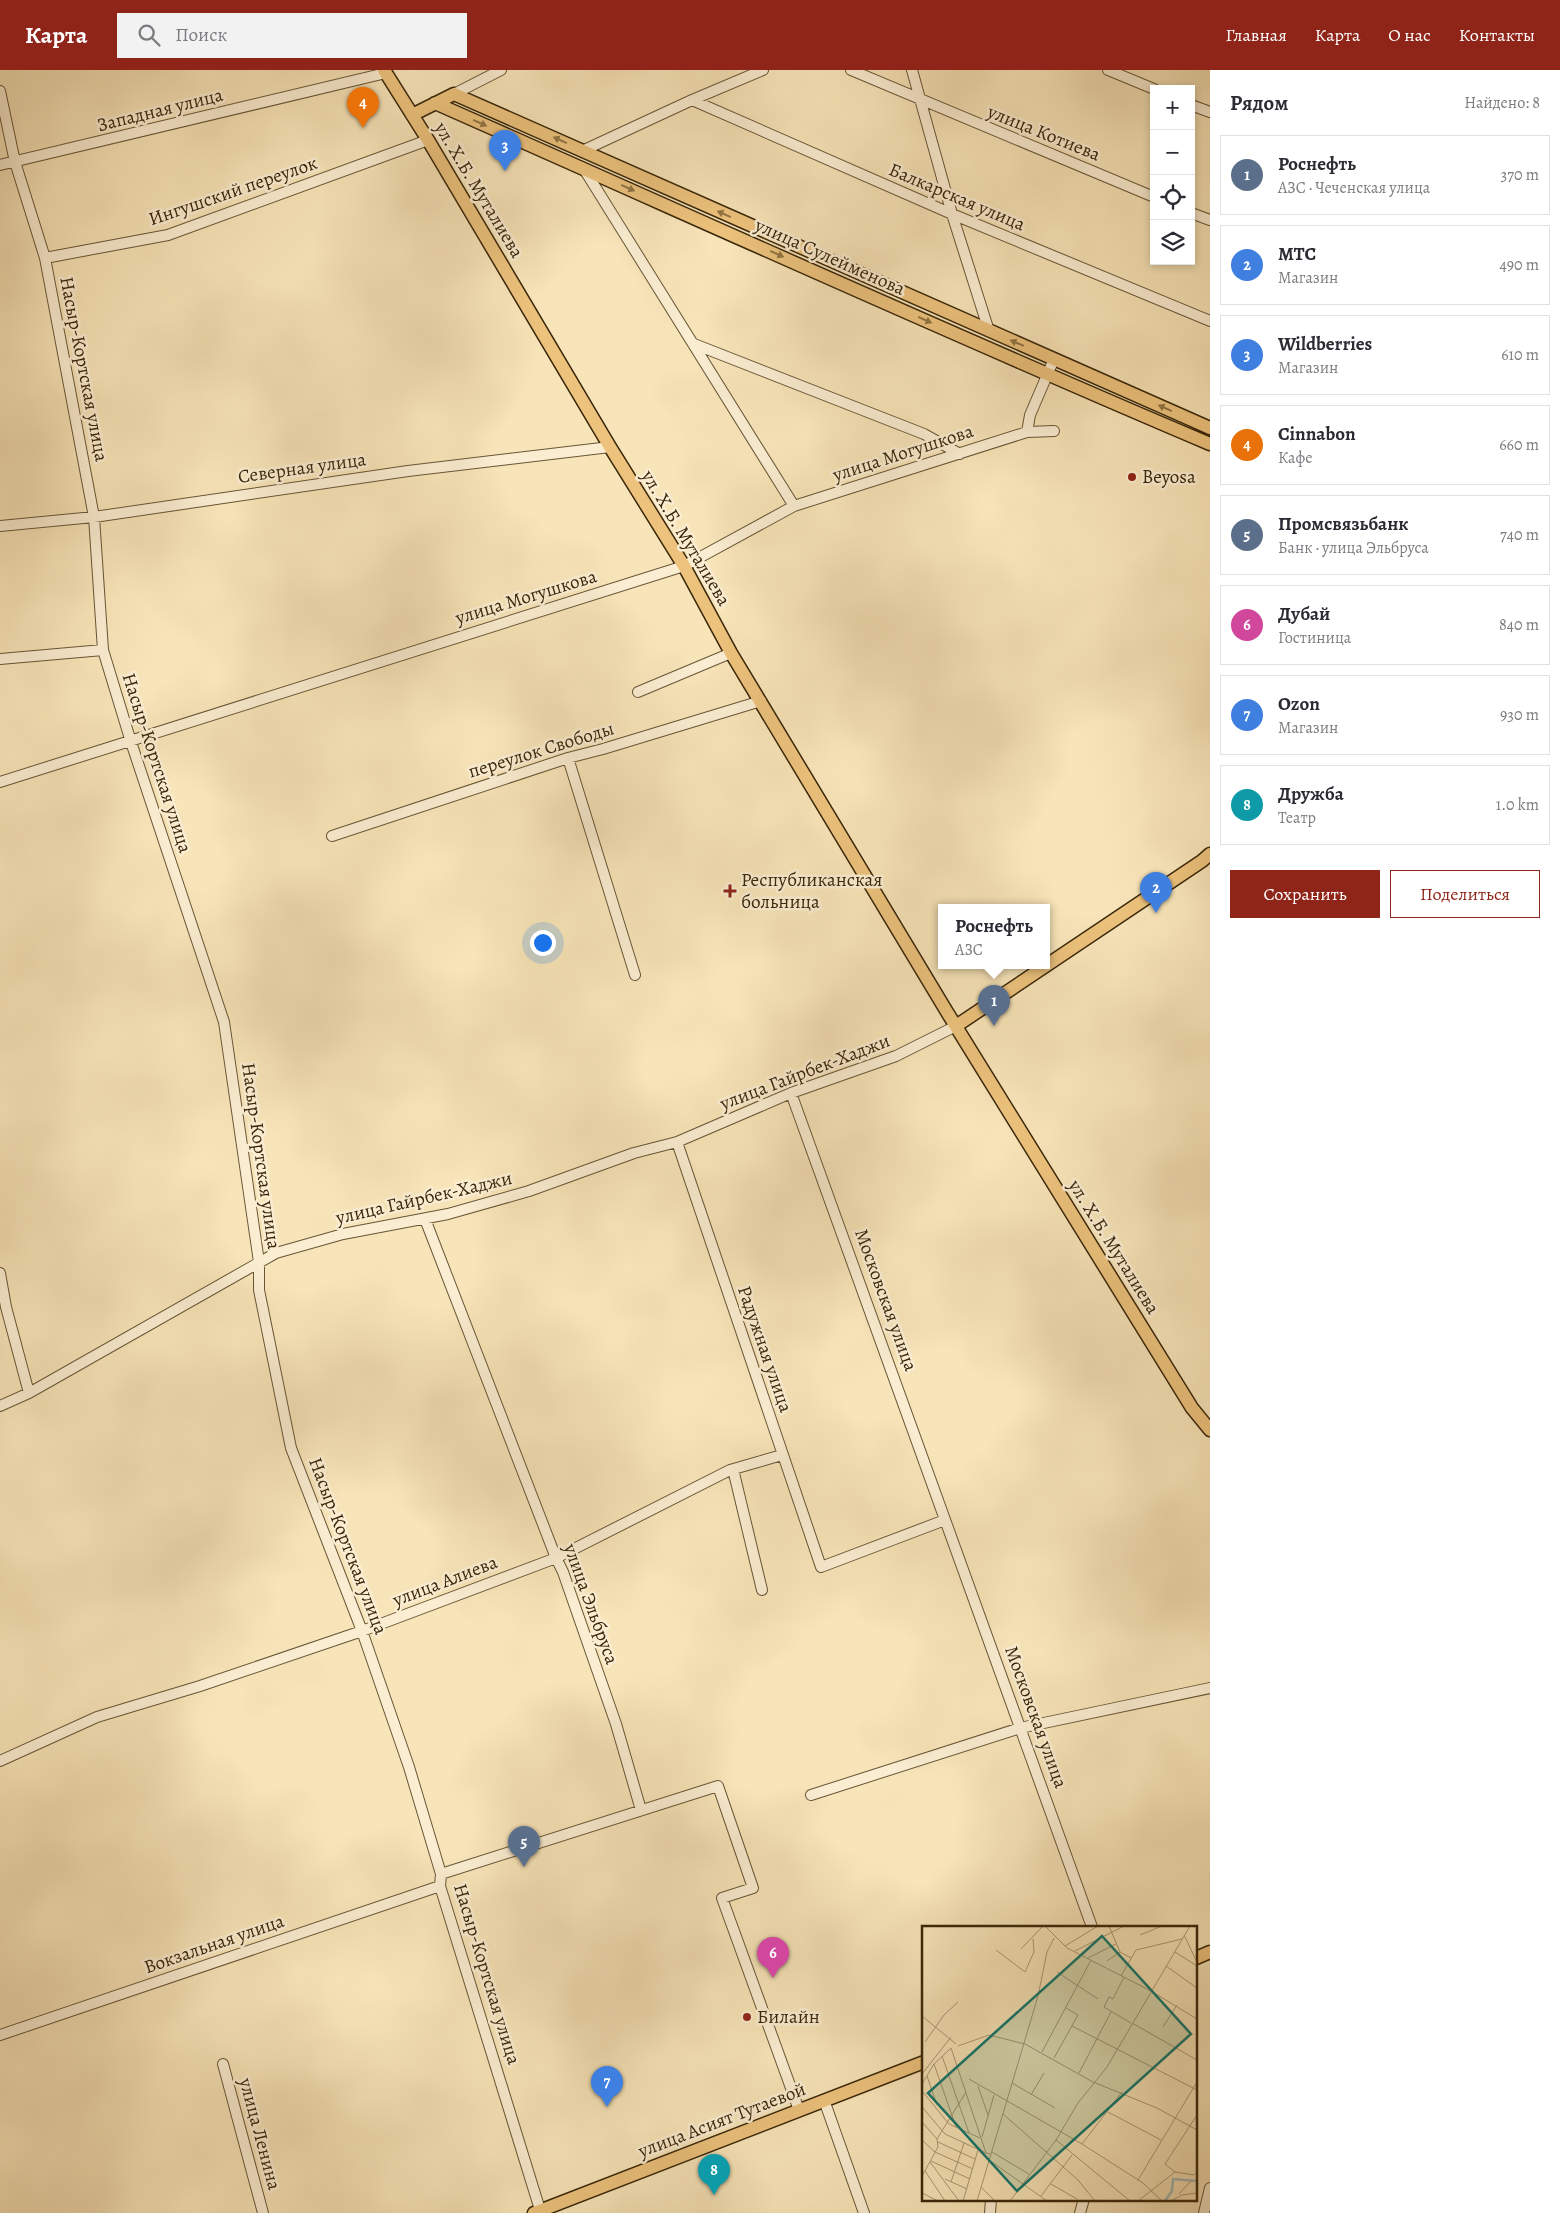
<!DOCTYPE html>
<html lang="ru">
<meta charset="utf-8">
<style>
:root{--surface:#fff;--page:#f2f2f3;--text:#2b2b33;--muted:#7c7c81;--line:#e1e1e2;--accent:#8f2418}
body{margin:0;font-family:Alegreya,serif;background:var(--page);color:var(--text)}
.controls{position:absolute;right:15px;top:15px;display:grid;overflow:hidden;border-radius:0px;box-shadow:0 2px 8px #0003}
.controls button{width:45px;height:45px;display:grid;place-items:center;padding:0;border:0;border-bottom:1px solid var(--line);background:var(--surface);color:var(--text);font:25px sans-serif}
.you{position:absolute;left:542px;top:872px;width:18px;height:18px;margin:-12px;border:4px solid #fff;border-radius:50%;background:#1a73e8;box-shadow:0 0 0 8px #1a73e833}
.badge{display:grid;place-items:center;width:32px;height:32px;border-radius:50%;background:var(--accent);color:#fff;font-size:16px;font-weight:700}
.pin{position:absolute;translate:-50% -41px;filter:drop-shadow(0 1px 2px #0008)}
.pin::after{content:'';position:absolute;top:26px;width:18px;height:15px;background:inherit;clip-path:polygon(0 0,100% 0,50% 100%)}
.popup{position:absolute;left:938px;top:834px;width:112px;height:65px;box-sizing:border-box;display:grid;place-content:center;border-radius:0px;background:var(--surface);filter:drop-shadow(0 1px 4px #0005);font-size:16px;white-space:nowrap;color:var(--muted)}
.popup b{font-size:19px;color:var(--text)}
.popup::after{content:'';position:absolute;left:50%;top:100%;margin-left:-10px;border:10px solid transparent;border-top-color:var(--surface)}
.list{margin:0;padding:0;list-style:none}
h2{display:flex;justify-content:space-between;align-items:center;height:65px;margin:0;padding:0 20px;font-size:21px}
h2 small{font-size:16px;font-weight:400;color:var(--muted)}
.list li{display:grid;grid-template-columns:32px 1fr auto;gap:15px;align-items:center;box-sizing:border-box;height:80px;margin:0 10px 10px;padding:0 10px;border:1px solid var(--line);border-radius:0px}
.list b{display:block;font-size:19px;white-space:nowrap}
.list p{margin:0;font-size:16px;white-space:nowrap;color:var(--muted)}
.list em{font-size:16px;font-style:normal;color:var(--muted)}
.actions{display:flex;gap:10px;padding:15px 20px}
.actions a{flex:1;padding:11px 0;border:1px solid var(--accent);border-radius:0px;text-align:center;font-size:18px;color:var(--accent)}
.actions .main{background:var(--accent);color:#fff}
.icon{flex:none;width:28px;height:28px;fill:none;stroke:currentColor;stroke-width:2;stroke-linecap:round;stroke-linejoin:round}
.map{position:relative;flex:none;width:1210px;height:2143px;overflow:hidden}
header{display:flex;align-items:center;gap:30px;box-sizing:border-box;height:70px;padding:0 25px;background:var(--accent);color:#fff}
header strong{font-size:24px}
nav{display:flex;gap:28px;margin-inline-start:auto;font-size:18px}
.search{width:350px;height:45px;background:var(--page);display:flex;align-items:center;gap:12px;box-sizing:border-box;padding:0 18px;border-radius:0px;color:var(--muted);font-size:19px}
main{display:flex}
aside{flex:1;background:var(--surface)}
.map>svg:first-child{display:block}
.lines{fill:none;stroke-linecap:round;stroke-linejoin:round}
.minor-casing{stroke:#685636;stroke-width:12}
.major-casing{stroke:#39260a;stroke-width:15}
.minor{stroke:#faedd1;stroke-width:10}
.major{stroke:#ecc27c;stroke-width:12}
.oneway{fill:#927443}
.poi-dot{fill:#8f2418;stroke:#faedd1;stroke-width:2}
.labels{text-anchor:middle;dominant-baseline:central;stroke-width:5;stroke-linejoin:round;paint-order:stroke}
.street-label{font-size:19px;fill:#39260a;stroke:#faedd1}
.poi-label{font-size:19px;fill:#39260a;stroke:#faedd1;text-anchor:start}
.inset-river{fill:none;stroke:#a3bbba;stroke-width:2.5}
.inset-road{fill:none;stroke:#ab9872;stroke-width:1}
.view{fill:#0f766e;fill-opacity:0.15;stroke:#0f766e;stroke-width:2.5}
.inset-edge{fill:none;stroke:#39260a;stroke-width:2.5}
</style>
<header>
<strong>Карта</strong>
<div class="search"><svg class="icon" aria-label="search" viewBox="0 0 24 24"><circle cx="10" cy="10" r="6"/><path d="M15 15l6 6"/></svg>Поиск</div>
<nav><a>Главная</a><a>Карта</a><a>О нас</a><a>Контакты</a></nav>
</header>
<main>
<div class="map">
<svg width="1210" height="2143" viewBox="0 0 1210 2143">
<rect width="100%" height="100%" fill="#f7e4b8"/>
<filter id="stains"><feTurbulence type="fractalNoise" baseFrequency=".004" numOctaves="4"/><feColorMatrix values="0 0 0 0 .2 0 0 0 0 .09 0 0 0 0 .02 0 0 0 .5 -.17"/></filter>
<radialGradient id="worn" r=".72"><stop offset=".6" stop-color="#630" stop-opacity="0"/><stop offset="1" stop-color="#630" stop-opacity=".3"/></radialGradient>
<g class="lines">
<defs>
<path id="minor" d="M851 0 1154 127
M912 0 952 144 989 261
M1108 0 1154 19
M0 21 15 92 45 188 94 447 103 580 131 672 224 952 259 1192V1220L291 1378 362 1561 409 1697 441 1804 440 1816 541 2143
M454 24 501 0
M692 30 952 144 1210 251
M1191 35 1210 42
M582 81 692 30 763 0
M0 95 386 3
M584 99 794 436
M1191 143 1210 150
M45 188 168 165 428 70
M694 274 924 364 960 384
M1027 362 1030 345 1054 289
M0 456 94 447 408 401 610 377
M0 589 103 580
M638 622 731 583
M568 688 635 905
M0 712 684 496 794 436 1027 362 1054 361
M332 766 568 688 603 679 761 631
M791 1023 1092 1857
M677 1072 821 1497 945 1450
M425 1149 556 1488 563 1502 616 1654 641 1740
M0 1203 6 1237 29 1323
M0 1336 29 1323 276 1183 343 1164 448 1144 529 1121 634 1083 677 1072 791 1023 896 986 956 956
M733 1399 762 1520
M0 1691 97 1647 200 1616 362 1561 556 1488 730 1400 782 1385
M811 1725 1020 1658 1210 1618
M441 1804 718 1716 753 1818 722 1828 799 2040
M0 1965 440 1816
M223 1994 263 2143
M824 2030 864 2143
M990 2143 991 2129
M1080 2143 1084 2129
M1204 2143 1210 2118"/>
<path id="major" d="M384 0 428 70 610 377 684 496 731 583 947 942 1192 1338 1210 1360
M435 33C693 147 950 264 1210 374
M412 45 454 24 1210 358
M956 956 1202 791 1210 784
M1196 1888 1210 1882
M534 2143 924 1992"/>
</defs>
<use href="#minor" class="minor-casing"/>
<use href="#major" class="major-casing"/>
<use href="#minor" class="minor"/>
<use href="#major" class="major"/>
</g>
<defs><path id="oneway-solid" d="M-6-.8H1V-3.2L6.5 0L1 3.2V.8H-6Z" transform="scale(1.25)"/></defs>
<g class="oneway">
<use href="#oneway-solid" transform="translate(480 53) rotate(24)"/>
<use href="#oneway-solid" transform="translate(560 70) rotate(-156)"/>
<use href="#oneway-solid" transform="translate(628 118) rotate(24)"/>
<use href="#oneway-solid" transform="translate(724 144) rotate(-156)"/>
<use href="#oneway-solid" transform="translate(777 184) rotate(24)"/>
<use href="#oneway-solid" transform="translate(925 250) rotate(24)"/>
<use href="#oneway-solid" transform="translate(1017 273) rotate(-157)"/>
<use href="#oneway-solid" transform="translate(1165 338) rotate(-156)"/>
</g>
<g class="poi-dot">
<circle cx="1132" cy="407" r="5"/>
<path d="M727.5 813.5h5v5h5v5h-5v5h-5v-5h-5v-5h5z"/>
<circle cx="747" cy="1947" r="5"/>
</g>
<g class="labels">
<g class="street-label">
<text transform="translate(160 40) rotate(-14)">Западная улица</text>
<text transform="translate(1044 63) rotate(22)">улица Котиева</text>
<text transform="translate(479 120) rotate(59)">ул. Х.Б. Муталиева</text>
<text transform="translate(233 121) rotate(-19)">Ингушский переулок</text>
<text transform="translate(957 127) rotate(23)">Балкарская улица</text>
<text transform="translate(830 187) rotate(24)">улица Сулейменова</text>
<text transform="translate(84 299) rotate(79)">Насыр-Кортская улица</text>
<text transform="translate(903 383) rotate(-18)">улица Могушкова</text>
<text transform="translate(302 398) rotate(-8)">Северная улица</text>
<text transform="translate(686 468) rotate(59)">ул. Х.Б. Муталиева</text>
<text transform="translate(526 527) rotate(-17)">улица Могушкова</text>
<text transform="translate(541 680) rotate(-17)">переулок Свободы</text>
<text transform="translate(157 693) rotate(72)">Насыр-Кортская улица</text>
<text transform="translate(805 1002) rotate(-21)">улица Гайрбек-Хаджи</text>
<text transform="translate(261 1086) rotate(82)">Насыр-Кортская улица</text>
<text transform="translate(424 1128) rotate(-13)">улица Гайрбек-Хаджи</text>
<text transform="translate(1114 1177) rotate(58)">ул. Х.Б. Муталиева</text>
<text transform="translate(886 1230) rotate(70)">Московская улица</text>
<text transform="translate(765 1279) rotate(71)">Радужная улица</text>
<text transform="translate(348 1476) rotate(69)">Насыр-Кортская улица</text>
<text transform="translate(445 1511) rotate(-21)">улица Алиева</text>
<text transform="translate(591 1534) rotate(70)">улица Эльбруса</text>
<text transform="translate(1036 1647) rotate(70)">Московская улица</text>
<text transform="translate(214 1874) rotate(-19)">Вокзальная улица</text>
<text transform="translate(487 1904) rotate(73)">Насыр-Кортская улица</text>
<text transform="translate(722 2050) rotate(-21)">улица Асият Тутаевой</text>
<text transform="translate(260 2064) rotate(75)">улица Ленина</text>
</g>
<g class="poi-label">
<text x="1142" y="407">Beyosa</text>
<text x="741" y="810">Республиканская<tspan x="741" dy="22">больница</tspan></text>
<text x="757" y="1947">Билайн</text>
</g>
</g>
<g transform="translate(922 1856)">
<rect width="275" height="275" fill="#f7e4b8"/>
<path class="inset-river" d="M243 275 250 265 251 253 275 255"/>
<path class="inset-road" d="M123 0 145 22 229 65 275 93M187 0 198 26 209 32M218 9 240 0M262 9 275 36M143 20 176 0M99 23 121 0M74 24 103 46 112 26 111 13M153 25 202 0M253 26 275 40M166 32 194 18M185 35 198 26M244 40 275 62M135 46 176 73M199 50 214 24 260 13M202 51 191 73 187 71 182 81 209 97M0 90 34 118M210 97 275 134M150 100 275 164M241 101 255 79M3 116 22 89 36 76M103 118 171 156 235 182 275 204M36 120 67 109 103 118M29 122 64 227 68 228M120 126 169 34M20 130 47 207M132 132 156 89 144 82M12 138 34 201M157 147 189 86M0 148 29 111M5 150 15 179M47 153 160 218 221 257 240 275M90 157 133 182M0 158 12 138 29 122M56 160 66 189M0 165 27 198 58 212M109 169 122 147M0 181 23 208 64 227M186 186 239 214M81 188 156 254 173 275M275 189 243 238 253 246 272 249 275 246M0 196 15 213M60 211 72 169M0 214 13 226 51 243M134 214 208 275M16 216 53 233M160 218 200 166M70 226 107 248M67 234 125 275M9 235 48 253M8 236 37 275M3 245 23 275M0 250 16 221 15 213 44 166M23 253 45 263M216 254 275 156M29 256 42 217M129 258 155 273M59 261 73 275M0 267 16 275M257 268 269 255M119 270 150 229M41 275 56 224M55 275 116 70 125 26 132 12M88 275 134 214 156 177 185 141 268 0M216 275 253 246M249 275 260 269 275 267"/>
<path class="view" d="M180 10 269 108 95 265 6 167Z"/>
<rect width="275" height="275" class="inset-edge"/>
</g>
<rect width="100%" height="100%" filter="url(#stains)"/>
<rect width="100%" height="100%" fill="url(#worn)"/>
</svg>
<div class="controls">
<button>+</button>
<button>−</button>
<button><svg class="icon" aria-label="locate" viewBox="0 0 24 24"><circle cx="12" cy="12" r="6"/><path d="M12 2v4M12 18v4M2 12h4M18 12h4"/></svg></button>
<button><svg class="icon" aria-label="layers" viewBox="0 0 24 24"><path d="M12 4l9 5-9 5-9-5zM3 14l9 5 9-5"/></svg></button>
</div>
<div class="you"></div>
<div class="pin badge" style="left:994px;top:956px;background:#5c6f8a">1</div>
<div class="popup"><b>Роснефть</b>АЗС</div>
<div class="pin badge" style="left:1156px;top:843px;background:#3f7fe0">2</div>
<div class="pin badge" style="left:505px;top:101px;background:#3f7fe0">3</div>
<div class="pin badge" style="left:363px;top:58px;background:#e8710a">4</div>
<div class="pin badge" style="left:524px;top:1797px;background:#5c6f8a">5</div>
<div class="pin badge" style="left:773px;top:1908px;background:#d1479c">6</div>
<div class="pin badge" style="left:607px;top:2037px;background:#3f7fe0">7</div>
<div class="pin badge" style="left:714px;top:2125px;background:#0f9aa8">8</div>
</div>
<aside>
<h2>Рядом<small>Найдено: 8</small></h2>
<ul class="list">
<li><span class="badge" style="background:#5c6f8a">1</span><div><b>Роснефть</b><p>АЗС · Чеченская улица</p></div><em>370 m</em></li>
<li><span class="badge" style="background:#3f7fe0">2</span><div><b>МТС</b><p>Магазин</p></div><em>490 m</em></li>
<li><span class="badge" style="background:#3f7fe0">3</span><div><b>Wildberries</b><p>Магазин</p></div><em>610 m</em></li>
<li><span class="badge" style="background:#e8710a">4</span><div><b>Cinnabon</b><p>Кафе</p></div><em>660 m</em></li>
<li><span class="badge" style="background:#5c6f8a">5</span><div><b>Промсвязьбанк</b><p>Банк · улица Эльбруса</p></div><em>740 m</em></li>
<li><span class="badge" style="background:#d1479c">6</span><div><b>Дубай</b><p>Гостиница</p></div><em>840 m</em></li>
<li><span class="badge" style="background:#3f7fe0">7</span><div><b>Ozon</b><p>Магазин</p></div><em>930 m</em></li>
<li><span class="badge" style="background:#0f9aa8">8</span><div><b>Дружба</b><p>Театр</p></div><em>1.0 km</em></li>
</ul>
<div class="actions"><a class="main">Сохранить</a><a>Поделиться</a></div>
</aside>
</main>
